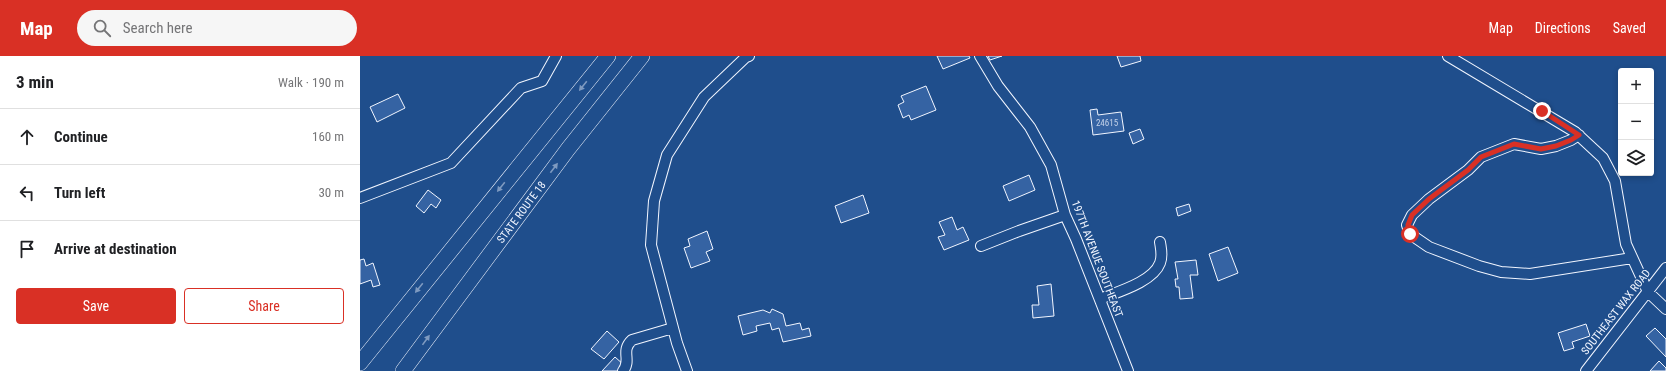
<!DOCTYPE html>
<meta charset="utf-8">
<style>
:root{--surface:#fff;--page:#f6f6f6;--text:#202124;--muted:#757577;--line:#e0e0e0;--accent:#d93025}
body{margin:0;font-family:"Roboto Condensed",sans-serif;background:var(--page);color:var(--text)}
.controls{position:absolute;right:12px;top:12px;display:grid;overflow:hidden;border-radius:4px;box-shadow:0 2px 6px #0003}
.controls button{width:36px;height:36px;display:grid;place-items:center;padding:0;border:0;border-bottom:1px solid var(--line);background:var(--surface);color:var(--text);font:20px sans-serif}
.stop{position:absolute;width:12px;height:12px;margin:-9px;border:3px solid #d93025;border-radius:50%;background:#fff}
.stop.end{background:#d93025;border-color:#fff;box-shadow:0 1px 4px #0008}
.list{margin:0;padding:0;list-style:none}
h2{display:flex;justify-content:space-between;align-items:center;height:52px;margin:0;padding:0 16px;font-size:17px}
h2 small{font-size:13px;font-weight:400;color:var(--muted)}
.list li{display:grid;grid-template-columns:26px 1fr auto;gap:12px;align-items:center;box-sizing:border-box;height:56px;padding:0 16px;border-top:1px solid var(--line)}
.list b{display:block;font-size:15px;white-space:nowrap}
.list em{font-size:13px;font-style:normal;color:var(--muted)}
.actions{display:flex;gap:8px;padding:12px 16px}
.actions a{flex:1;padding:9px 0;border:1px solid var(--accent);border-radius:4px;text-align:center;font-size:14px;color:var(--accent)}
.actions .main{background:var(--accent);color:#fff}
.icon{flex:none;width:22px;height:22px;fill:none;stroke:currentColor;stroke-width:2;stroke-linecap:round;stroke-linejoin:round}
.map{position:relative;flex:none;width:1306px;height:315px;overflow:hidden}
header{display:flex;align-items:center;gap:24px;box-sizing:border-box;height:56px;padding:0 20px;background:var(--accent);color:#fff}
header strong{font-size:19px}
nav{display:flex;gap:22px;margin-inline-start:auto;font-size:14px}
.search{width:280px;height:36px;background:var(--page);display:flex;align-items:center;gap:10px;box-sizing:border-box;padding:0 14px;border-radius:22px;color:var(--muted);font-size:15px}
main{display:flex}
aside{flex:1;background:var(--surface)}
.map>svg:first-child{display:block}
.building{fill:#3563a3;stroke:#f2f6ff}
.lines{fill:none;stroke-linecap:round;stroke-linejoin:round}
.minor-casing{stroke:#f2f6ff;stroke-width:12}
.highway-casing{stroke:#f2f6ff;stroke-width:16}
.minor{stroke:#1f4e8c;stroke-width:10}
.highway{stroke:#1f4e8c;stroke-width:15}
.oneway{fill:#7e9ac0}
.route{stroke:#d93025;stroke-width:5}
.labels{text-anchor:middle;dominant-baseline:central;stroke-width:3;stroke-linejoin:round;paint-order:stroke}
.number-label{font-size:9px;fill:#c3d1e8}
.street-label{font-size:11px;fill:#f2f6ff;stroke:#1f4e8c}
</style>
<header>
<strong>Map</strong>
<div class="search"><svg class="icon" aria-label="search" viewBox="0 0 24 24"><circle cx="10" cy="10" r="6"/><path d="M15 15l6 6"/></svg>Search here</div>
<nav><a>Map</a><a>Directions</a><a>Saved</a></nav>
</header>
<main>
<aside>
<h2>3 min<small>Walk · 190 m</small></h2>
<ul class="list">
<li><svg class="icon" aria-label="ahead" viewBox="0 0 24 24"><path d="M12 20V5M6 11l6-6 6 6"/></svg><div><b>Continue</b></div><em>160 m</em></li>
<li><svg class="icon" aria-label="left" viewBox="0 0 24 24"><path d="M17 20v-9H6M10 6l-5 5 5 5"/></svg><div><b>Turn left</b></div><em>30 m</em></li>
<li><svg class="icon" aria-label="arrive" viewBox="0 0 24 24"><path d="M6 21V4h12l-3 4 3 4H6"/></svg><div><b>Arrive at destination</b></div></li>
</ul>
<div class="actions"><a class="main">Save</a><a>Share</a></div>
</aside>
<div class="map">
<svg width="1306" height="315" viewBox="0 0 1306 315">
<rect width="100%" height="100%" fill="#1f4e8c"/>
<path class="building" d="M577 0H609L610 2 583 13Z
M628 0H642L630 4Z
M757 0H780L781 5 761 11Z
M566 30 576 54 551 64 549 59 543 62 538 49 544 46 541 40Z
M38 38 45 52 17 66 10 51Z
M737 53 738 59 761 56 764 75 733 79 730 54Z
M780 73 784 83 773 88 769 77Z
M669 119 675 134 649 145 643 130Z
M68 134 81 144 76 152 71 148 64 157 56 150Z
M503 139 509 157 481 167 475 150Z
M829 148 831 155 818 160 816 152Z
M592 161 597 174 603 171 609 184 584 194 578 181 585 179 579 166Z
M347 175 353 193 346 196 350 205 331 212 324 192 330 190 328 183Z
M868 191 878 217 858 225 849 198Z
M4 203 6 210 13 207 20 229 13 231 11 224 0 228V204Z
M836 204 838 219H830L833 242 820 243 819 231H816L815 223H818L815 206Z
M691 228 694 260 673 262 672 249H679L677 230Z
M412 253 423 258 426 270 440 267 442 274 449 272 451 280 423 286 419 272 412 274 410 267 396 270 397 275 383 279 378 260 403 254 410 257Z
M1226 268 1230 280 1212 286 1214 292 1204 295 1198 277Z
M1295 272 1306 283V301L1286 280Z
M247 275 259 286 244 303 231 293Z
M255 301 264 309 259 315H242Z
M1299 305 1306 312V315H1290Z"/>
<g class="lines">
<defs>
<path id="minor" d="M620 0 638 30 670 71 691 109 705 159 716 183 768 315
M1088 0 1215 76 1243 102 1255 125 1266 188 1288 236 1306 253
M1219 79 1211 84 1196 90 1181 93 1154 88 1121 101 1108 114 1069 143 1052 159 1047 169 1050 178 1069 191 1119 210 1141 216 1170 218 1272 202
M0 142 91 107 161 32 182 25 196 0
M621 190 659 175 705 159
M740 243C757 236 793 226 800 207 803 200 801 193 800 186
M263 315C272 304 260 295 272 284L313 272
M327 315 317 287 291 189 294 145 307 99 344 41 386 1 389 0
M1226 315 1306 212"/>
<g id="highway">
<path d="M0 307 248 0"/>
<path id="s1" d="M43 315 208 93 282 0"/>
</g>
</defs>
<use href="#minor" class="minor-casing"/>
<use href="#highway" class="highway-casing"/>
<use href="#minor" class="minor"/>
<use href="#highway" class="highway"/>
</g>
<defs><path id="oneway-solid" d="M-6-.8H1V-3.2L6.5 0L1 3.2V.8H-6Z"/></defs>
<g class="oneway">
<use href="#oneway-solid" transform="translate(223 30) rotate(129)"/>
<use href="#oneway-solid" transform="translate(194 112) rotate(-53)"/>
<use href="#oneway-solid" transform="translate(141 131) rotate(129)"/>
<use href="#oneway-solid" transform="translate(59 232) rotate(129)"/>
<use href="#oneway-solid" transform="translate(66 284) rotate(-54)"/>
</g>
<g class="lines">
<path class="route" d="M1050 178 1048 169 1052 159 1069 143 1108 114 1121 101 1154 88 1181 93 1196 90 1211 84 1219 79 1182 55"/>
</g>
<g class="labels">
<g class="number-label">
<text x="747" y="67">24615</text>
</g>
<g class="street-label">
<text stroke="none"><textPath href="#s1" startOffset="198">STATE ROUTE 18</textPath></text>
<text transform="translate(737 203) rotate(69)">197TH AVENUE SOUTHEAST</text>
<text transform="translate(1256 256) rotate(-52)">SOUTHEAST WAX ROAD</text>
</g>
</g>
</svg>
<div class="controls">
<button>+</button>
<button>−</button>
<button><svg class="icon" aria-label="layers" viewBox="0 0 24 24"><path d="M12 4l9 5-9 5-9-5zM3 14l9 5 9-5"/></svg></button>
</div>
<div class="stop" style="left:1050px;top:178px"></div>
<div class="stop end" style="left:1182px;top:55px"></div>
</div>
</main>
